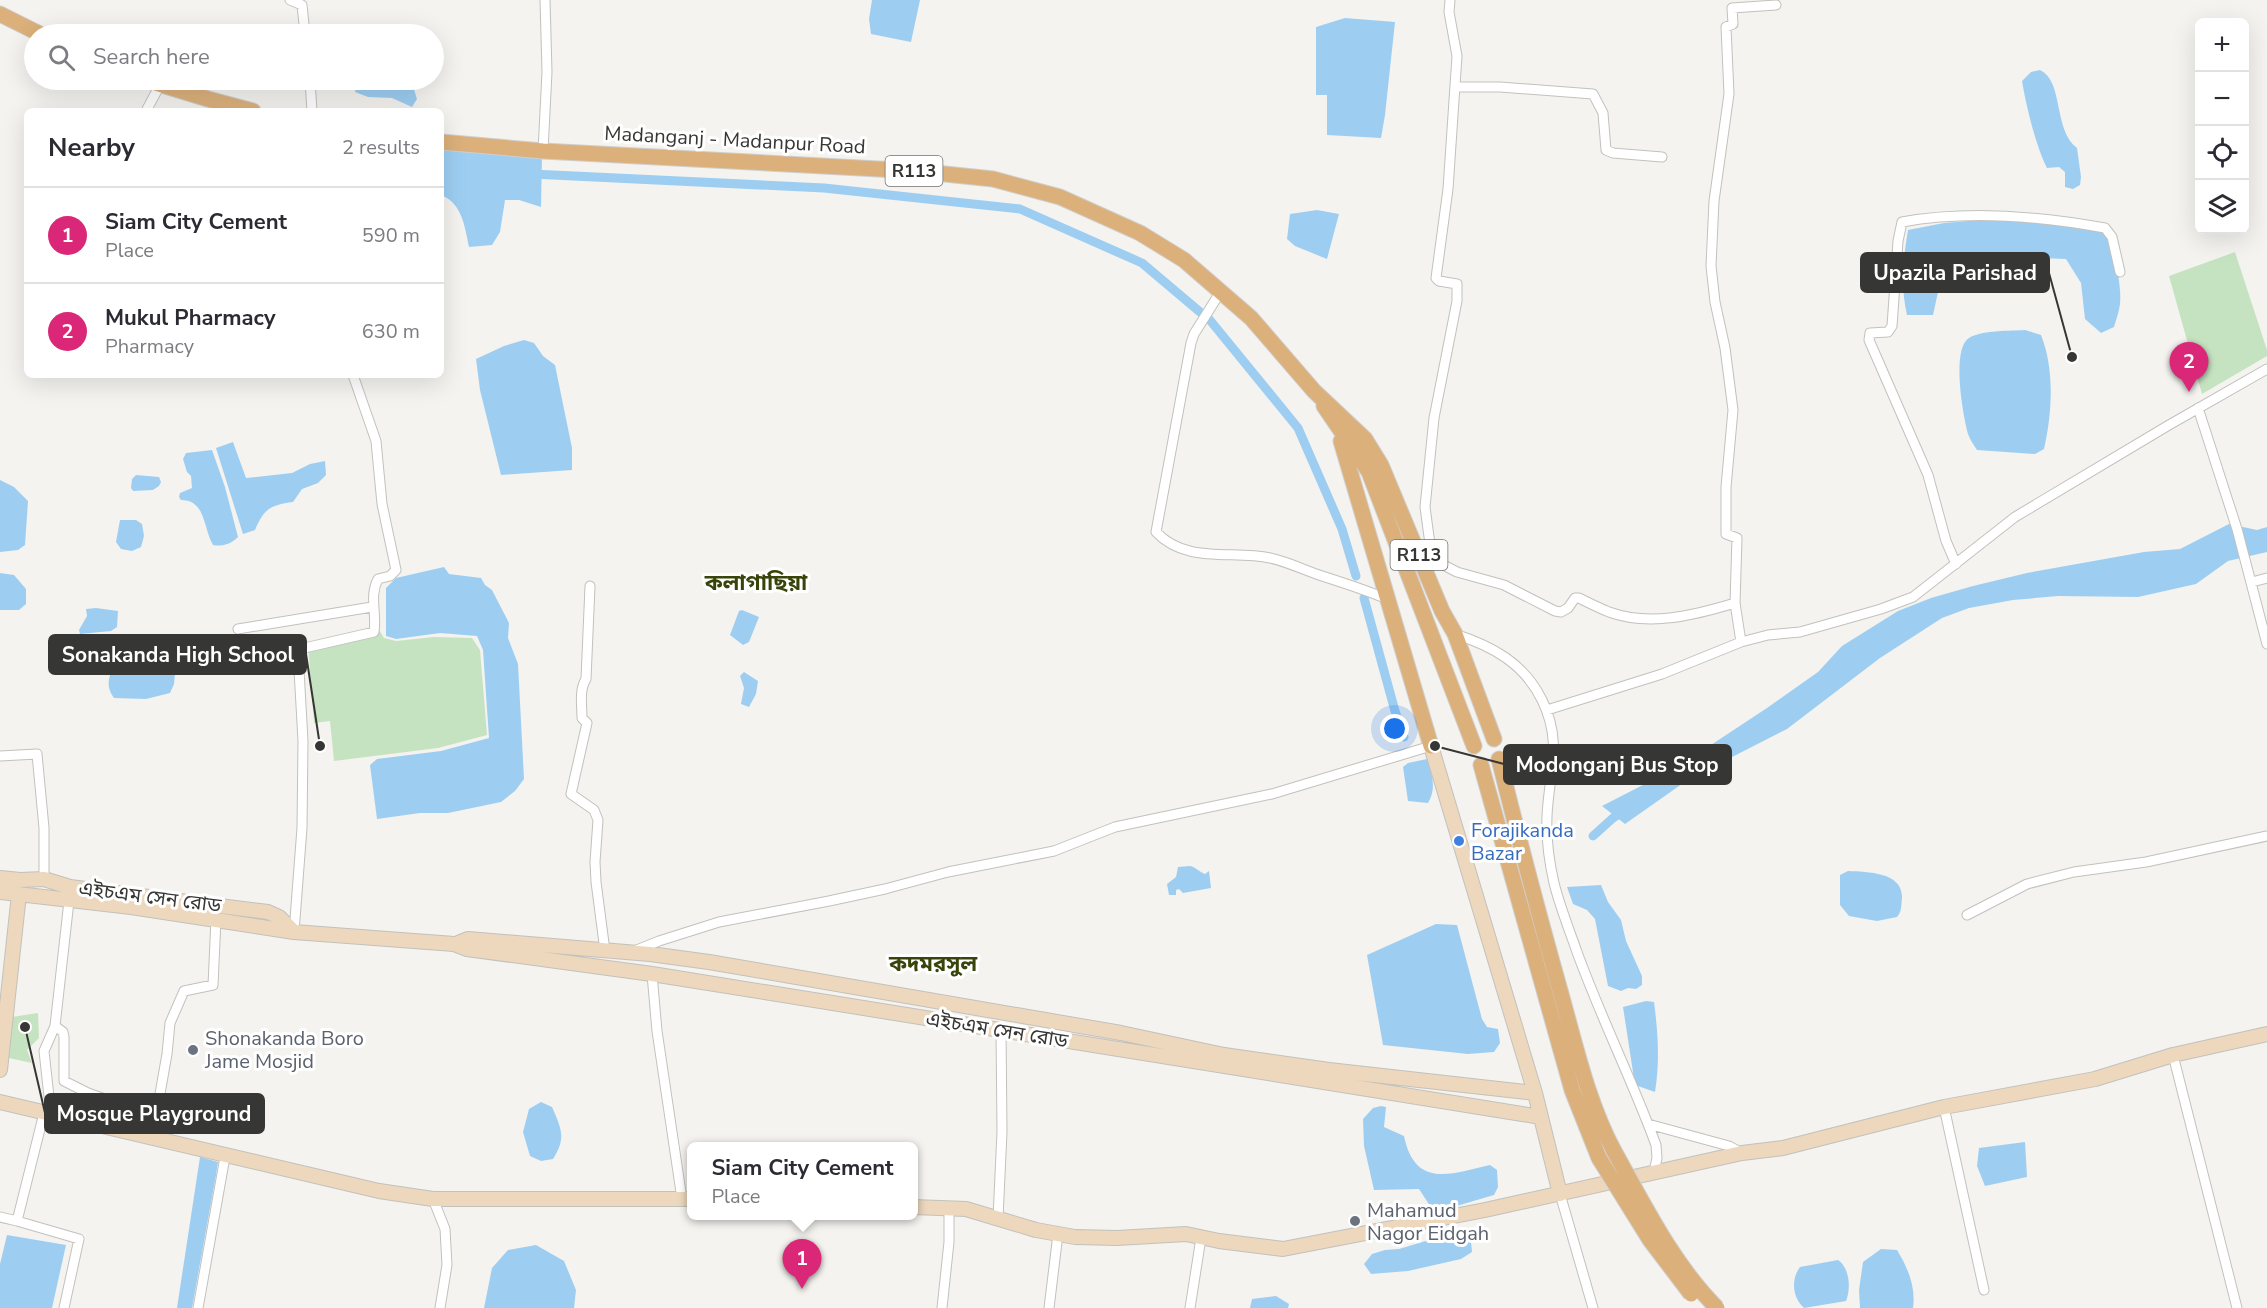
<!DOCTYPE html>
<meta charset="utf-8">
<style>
:root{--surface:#fff;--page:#f2f2f3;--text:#2b2b33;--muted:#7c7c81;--line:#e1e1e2;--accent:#db2777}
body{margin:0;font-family:"Nunito Sans","Noto Sans Bengali",sans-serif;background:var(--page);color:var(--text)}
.controls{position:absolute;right:18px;top:18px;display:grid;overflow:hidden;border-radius:9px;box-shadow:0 6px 24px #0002}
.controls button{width:54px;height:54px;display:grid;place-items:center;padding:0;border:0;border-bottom:2px solid var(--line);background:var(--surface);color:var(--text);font:30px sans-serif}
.you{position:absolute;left:1395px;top:729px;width:21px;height:21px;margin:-15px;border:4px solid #fff;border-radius:50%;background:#1a73e8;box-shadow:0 0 0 9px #1a73e833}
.badge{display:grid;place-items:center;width:39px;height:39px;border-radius:50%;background:var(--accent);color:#fff;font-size:20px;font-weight:700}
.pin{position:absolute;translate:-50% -50px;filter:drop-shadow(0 2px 3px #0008)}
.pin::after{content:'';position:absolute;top:32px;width:21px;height:18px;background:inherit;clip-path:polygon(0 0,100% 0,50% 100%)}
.popup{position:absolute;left:687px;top:1142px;width:231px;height:78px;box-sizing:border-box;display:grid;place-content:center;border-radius:9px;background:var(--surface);filter:drop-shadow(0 2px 4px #0005);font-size:20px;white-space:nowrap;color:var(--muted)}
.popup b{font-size:22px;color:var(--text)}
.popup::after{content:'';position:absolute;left:50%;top:100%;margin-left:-12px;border:12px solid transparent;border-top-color:var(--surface)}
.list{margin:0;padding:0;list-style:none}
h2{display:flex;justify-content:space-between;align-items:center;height:78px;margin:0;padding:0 24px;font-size:26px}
h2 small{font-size:20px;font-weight:400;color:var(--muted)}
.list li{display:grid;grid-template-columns:39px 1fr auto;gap:18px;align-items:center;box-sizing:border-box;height:96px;padding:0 24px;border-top:2px solid var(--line)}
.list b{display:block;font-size:22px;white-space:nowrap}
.list p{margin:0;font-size:20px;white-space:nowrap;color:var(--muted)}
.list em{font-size:20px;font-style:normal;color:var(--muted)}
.icon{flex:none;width:33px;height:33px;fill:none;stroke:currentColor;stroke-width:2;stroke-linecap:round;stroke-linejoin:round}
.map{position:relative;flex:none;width:2267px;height:1308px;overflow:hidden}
.search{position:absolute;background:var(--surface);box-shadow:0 6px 24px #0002;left:24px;top:24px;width:420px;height:66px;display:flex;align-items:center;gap:15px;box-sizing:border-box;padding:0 21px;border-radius:33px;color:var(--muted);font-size:22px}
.panel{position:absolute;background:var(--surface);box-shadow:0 6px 24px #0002;left:24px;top:108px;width:420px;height:270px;border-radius:9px}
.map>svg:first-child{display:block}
.green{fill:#c6e3c1}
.water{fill:#9dcef2}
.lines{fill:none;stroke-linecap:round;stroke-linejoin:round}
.canal{stroke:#9dcef2;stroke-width:9}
.street-casing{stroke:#c2c1bd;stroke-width:11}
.secondary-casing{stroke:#c2c1bd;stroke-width:16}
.primary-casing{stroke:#cfcfce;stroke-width:17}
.street{stroke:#fff;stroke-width:9}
.secondary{stroke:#edd7bd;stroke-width:14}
.primary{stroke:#dcb07b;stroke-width:15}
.primary-bridge-casing{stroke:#cfcfce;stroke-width:17;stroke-linecap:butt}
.primary-bridge{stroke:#dcb07b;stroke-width:15}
.shop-dot{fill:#3f7fe0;stroke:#fff;stroke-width:2}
.worship-dot{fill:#6b7280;stroke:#fff;stroke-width:2}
.labels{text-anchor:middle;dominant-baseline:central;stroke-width:6;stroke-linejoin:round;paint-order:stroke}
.shield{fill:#fff;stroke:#727271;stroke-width:1.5}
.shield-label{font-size:18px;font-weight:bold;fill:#363634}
.street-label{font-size:20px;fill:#363634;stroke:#fff}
.shop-label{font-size:20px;fill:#366cbe;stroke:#fff;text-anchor:start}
.worship-label{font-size:20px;fill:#5b616d;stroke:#fff;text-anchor:start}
.quarter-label{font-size:22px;font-weight:bold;fill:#38440a;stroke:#fff}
.leader{fill:none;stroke:#363634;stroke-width:2}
.callout-dot{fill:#363634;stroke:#fff;stroke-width:2}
.callout{fill:#363634;stroke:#363634;stroke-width:2}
.callout-label{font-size:21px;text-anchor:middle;font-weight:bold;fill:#fff}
</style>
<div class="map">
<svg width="2267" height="1308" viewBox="0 0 2267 1308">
<rect width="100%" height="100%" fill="#f4f3ef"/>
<path class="green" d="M2235 252 2267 350V356L2202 394 2169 276Z
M378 628 384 638 396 641 434 637 472 638 480 650 487 735 438 748 334 761 330 721 314 723 308 645Z
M38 1013 39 1038 27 1050 32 1063 9 1058 12 1017Z"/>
<path class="water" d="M872 0H920L911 42 871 34 869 19Z
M1345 18 1395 22 1385 115 1381 138 1327 135V95H1316V27Z
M2040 70C2064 81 2053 130 2077 148L2081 177 2080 185 2073 189 2065 187V172L2059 167 2047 168C2036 147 2026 105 2022 81L2031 72Z
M357 80H411L417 99 412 107 392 98 368 97 355 92Z
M441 147 542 155 541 207 519 200H505L500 232 492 245 469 247C465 227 462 203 441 195Z
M1317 210 1339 214 1327 259 1295 246 1287 239 1290 214Z
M1980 220 2052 222 2105 231C2114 250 2122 284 2120 304 2119 312 2116 320 2114 327L2101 333 2085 319 2081 283 2066 259C2026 256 1986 262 1945 260L1933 315H1907C1900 283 1903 262 1908 230L1944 223Z
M2025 330 2041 335C2055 370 2052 414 2044 449L2035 454 1977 450C1974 445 1970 440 1968 434 1963 416 1951 349 1969 338 1981 330 2011 331 2025 330Z
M524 340 534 343 543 356 555 365 572 448V470L501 475 480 390 476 359 504 346Z
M233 442 246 478 292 473 310 464 325 461 326 475 318 483 302 489 293 502C270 505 264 509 255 530L243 534 216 448Z
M212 450 225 487 238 537C231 544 222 547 213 545 203 528 206 500 181 500L179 497 180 493 192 488 191 476 187 472 183 459 186 453Z
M136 475 159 477 161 482 159 486 153 490 133 491 131 488 132 479Z
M0 480 14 487 28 501 25 545 18 550 0 552Z
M120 520H136L142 524 144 536 141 547 132 551 121 549 116 542Z
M2229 524 2257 530 2267 527V552L2228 561 2196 584 2138 597 2058 596 2013 600 1969 608 1942 618 1880 658 1787 729 1689 779 1625 824 1602 806 1676 768 1767 708 1818 672 1842 646 1898 611 1931 598 1973 586 2027 573 2144 552 2180 549Z
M444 567 449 574 481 578 485 585 492 590 509 623 508 638 518 664 524 779 515 791 501 802 448 813H420L377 819 370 765 377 759 441 751 489 738 483 650 477 636 440 633 396 639 386 636V588L396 578Z
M0 573 14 575 26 589V604L19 610H0Z
M96 608 118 611 117 627 111 631 80 634 79 630 87 616 86 609Z
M742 610 759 617 749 642 743 645 730 635 739 611Z
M127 665 163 668 175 674 174 684 170 693 146 699 114 698C106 687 108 679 113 667Z
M744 672 758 681 756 694 749 707 741 704 744 688 740 676Z
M1427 759C1432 775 1437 788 1428 803L1408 801 1403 767 1408 763Z
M1190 866C1196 867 1199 872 1205 874L1209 871 1211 888 1183 893 1179 889 1176 890V895H1169L1167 884 1176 877 1178 867Z
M1848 871C1868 872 1903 872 1902 898 1901 906 1902 911 1897 917L1877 921 1849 916 1840 905V875Z
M1601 885 1608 902 1621 920 1626 941 1642 976V985L1636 989 1628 988 1621 991 1608 986 1595 919 1587 910 1573 904 1567 887Z
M1436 924 1457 925 1482 1019 1487 1027 1498 1029 1500 1043 1494 1052 1468 1054 1383 1045 1367 955Z
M1646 1001 1654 1002C1658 1033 1660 1061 1655 1092L1635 1085 1623 1007Z
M541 1102 552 1107C562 1130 566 1138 553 1159L541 1161 530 1156 523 1132 529 1109Z
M1381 1106 1386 1107 1384 1127 1404 1136C1415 1189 1451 1174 1490 1165L1497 1170 1498 1187 1494 1195 1453 1207 1432 1209 1419 1189 1374 1190 1364 1146 1363 1119 1373 1108Z
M2025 1142 2027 1177 1985 1186 1977 1166 1979 1148Z
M200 1157 218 1162 216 1175 192 1308H177Z
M1470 1231 1472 1252 1461 1259 1408 1271 1371 1274 1364 1264 1372 1254 1385 1250 1399 1249 1439 1237Z
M7 1235 66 1245 52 1308H0V1264Z
M536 1245 564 1261 576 1290 574 1308H484L492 1268 508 1250Z
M1881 1249 1897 1250C1908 1268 1916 1287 1913 1308H1860L1859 1290 1863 1262Z
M1838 1260C1850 1268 1851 1289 1846 1301L1804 1308C1792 1297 1791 1279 1800 1267Z
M1276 1296 1289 1304 1288 1308H1250L1252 1299Z"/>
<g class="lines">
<path class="canal" d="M532 174 824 188 1020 209 1142 263 1200 312
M1209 319 1298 428 1342 529 1356 576
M1364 598 1395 711 1404 737
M1593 836 1613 818 1625 810"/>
<defs>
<path id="street" d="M290 0 302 5 305 34
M1450 0 1449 12 1457 56 1448 189 1436 278 1439 281 1457 284V301L1434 418 1425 507 1432 559 1457 572 1504 585 1555 611 1561 612 1568 608 1575 598H1579C1589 603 1599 608 1609 612 1650 627 1695 615 1735 603
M310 80 312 111
M1455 87H1500L1593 94 1603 113 1606 150 1613 153 1662 157
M146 111 160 85
M543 151 547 72 545 0
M1221 291 1194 334 1191 343 1156 532C1186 564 1232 550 1270 558 1288 562 1304 570 1322 576 1344 583 1366 590 1387 599
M2198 408 2237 529 2267 644
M1956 564 1946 541 1928 475 1869 340 1870 333 1888 332 1892 326 1898 241 1902 222C1969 210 2039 216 2105 228L2112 237 2120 272
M2252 582 2267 578
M590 586 586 679C579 690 582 705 582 718L587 723 571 794 594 810 598 820 595 862 596 882 605 951
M238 629 372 607
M1455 634C1492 646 1524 663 1542 700 1563 743 1549 772 1547 816 1546 838 1549 861 1554 883 1560 907 1569 929 1577 952 1601 1018 1632 1080 1656 1145L1657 1158 1654 1172
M1741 642 1735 603 1737 538 1726 534V487L1733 410 1725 348 1715 302 1711 266 1714 201 1729 94 1726 27 1733 24 1732 8 1776 5
M1547 710 1662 674 1741 642 1768 635 1800 632 1881 609 1913 597 2015 517 2169 425 2267 369
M0 756 37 754 44 828V879
M1967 915 2027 884 2074 872 2146 862 2267 836
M294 932 302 828 303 741 298 652 300 649 374 632C377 614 369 596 378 579L390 576 396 570 382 504 376 441 353 375
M634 951 659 941 719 922 829 901 885 889 948 872 1054 851 1115 827 1272 794 1431 746
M652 974 657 1031 682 1199
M55 1026 63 1032 64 1037V1081L88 1093 147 1114 144 1137
M2173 1055 2237 1308
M1944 1107 1984 1290
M51 1115 44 1051 55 1026 69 901
M1648 1124 1729 1146 1742 1153
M152 1139 167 1054 170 1023 184 991 213 985 216 919
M1560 1194 1593 1308
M433 1199 445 1229 447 1265 440 1308
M0 1217 17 1221 44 1113
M998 1218 1002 1132 1001 1030
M17 1221 79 1239 64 1308
M198 1308 225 1157
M942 1308 949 1242V1209
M1049 1308 1058 1234
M1190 1308 1201 1238"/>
<path id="secondary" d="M1431 746 1535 1093 1560 1194
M0 878 20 880 44 879 70 887 268 912 279 917 294 932
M0 892 131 907 294 932 454 944 467 949 652 974 1541 1117
M456 944 468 939 650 954 709 962 1121 1033 1224 1055 1329 1070 1535 1093
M0 1070 19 894
M0 1102 379 1191 433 1199H691
M913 1207 966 1209 1036 1230 1075 1237 1117 1238 1186 1234 1219 1241 1283 1249 1485 1210 1742 1153 1783 1148 1944 1107 2095 1079 2173 1055 2267 1034"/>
<path id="primary" d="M0 14 40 34
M146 80 208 99 253 111
M441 142 543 151 916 171 993 179 1060 197 1140 233 1184 260 1251 318 1314 391 1365 439 1381 465 1442 611 1455 634 1494 739
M1324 406 1369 472 1474 746
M1341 441 1431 746
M1499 759C1519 840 1540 920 1563 1001 1577 1052 1589 1104 1614 1151
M1481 765 1572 1090 1599 1158"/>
</defs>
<use href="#street" class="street-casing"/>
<use href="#secondary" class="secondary-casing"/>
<use href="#primary" class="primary-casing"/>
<use href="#street" class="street"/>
<use href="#secondary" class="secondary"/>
<use href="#primary" class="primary"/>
<defs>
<path id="primary-bridge" d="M1614 1151C1644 1205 1673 1264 1717 1308
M1599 1158 1650 1240 1691 1294"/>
</defs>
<use href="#primary-bridge" class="primary-bridge-casing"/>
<use href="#primary-bridge" class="primary-bridge"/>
</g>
<circle class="shop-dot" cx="1459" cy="841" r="6"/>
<g class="worship-dot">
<circle cx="193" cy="1050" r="6"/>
<circle cx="1355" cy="1221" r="6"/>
</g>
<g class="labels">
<g class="shield">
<rect x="885.5" y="156" width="57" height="30" rx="4.5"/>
<rect x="1390.5" y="540" width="57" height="30" rx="4.5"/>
</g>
<g class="shield-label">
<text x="914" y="171">R113</text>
<text x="1419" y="555">R113</text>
</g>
<g class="street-label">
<text transform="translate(735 140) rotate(3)">Madanganj - Madanpur Road</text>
<text transform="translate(150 897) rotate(7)">এইচএম সেন রোড</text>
<text transform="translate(997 1030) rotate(9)">এইচএম সেন রোড</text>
</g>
<g class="shop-label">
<text x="1471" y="830">Forajikanda<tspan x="1471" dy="23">Bazar</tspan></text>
</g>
<g class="worship-label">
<text x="205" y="1038">Shonakanda Boro<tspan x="205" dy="23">Jame Mosjid</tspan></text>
<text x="1367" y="1210">Mahamud<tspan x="1367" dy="23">Nagor Eidgah</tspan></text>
</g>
<g class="quarter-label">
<text x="756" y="583">কলাগাছিয়া</text>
<text x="933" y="964">কদমরসুল</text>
</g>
</g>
<path class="leader" d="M2072 357L2049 273M320 746L306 654M1435 746L1504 764M25 1027L45 1113"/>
<g class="callout-dot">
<circle cx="2072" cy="357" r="6"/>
<circle cx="320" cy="746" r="6"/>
<circle cx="1435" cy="746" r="6"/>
<circle cx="25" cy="1027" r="6"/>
</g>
<g class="callout">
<rect x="1861" y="253" width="188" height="39" rx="6"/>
<rect x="49" y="635" width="257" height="39" rx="6"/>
<rect x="1504" y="745" width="227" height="39" rx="6"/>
<rect x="45" y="1094" width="219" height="39" rx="6"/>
</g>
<g class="callout-label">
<text x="1955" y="280">Upazila Parishad</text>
<text x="178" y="662">Sonakanda High School</text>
<text x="1617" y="772">Modonganj Bus Stop</text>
<text x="154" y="1121">Mosque Playground</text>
</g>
</svg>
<div class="controls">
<button>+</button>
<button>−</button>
<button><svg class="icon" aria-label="locate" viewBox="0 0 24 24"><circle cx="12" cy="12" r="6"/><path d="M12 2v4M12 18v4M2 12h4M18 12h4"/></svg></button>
<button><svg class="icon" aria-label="layers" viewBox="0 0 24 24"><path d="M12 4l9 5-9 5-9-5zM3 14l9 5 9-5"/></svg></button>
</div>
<div class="you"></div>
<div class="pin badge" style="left:802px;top:1289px">1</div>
<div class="popup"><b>Siam City Cement</b>Place</div>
<div class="pin badge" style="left:2189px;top:392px">2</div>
<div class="search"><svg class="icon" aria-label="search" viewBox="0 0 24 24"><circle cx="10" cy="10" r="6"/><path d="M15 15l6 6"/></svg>Search here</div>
<section class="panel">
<h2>Nearby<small>2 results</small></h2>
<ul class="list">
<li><span class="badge">1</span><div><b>Siam City Cement</b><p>Place</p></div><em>590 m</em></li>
<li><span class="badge">2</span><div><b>Mukul Pharmacy</b><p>Pharmacy</p></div><em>630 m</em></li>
</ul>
</section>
</div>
